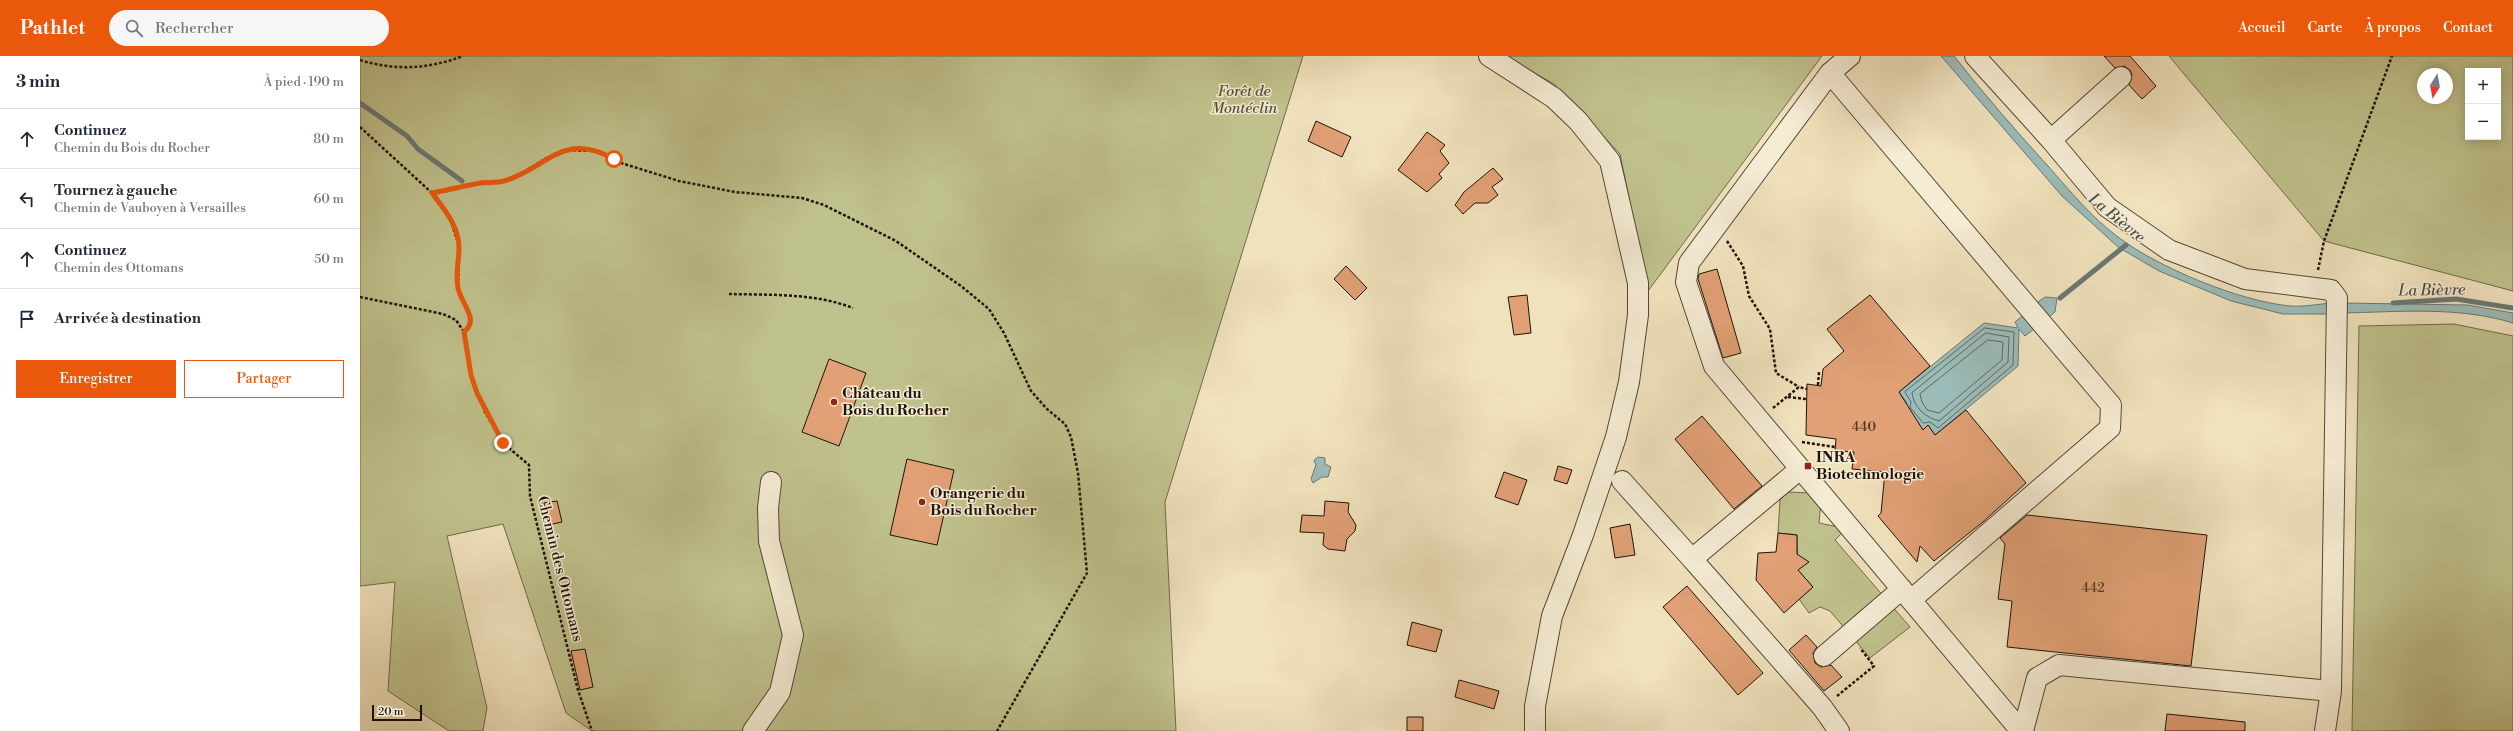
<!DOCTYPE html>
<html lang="fr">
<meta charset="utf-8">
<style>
:root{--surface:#fff;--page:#f6f6f7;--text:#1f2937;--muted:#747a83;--line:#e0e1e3;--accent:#ea580c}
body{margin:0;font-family:"Libre Bodoni",serif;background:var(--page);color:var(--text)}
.controls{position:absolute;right:12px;top:12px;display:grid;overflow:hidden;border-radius:0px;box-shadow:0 2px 10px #0003}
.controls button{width:36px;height:36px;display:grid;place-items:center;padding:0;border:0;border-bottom:1px solid var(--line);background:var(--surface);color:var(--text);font:20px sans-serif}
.compass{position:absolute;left:2057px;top:12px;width:36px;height:36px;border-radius:50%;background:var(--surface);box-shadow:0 2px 10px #0003;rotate:191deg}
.scale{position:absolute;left:12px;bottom:10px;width:50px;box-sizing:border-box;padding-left:4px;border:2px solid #1f1309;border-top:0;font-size:11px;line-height:14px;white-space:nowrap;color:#1f1309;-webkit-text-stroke:3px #f5ecd4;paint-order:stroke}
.stop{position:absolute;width:12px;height:12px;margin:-9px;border:3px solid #ea580c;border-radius:50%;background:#fff}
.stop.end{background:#ea580c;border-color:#fff;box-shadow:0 1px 4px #0008}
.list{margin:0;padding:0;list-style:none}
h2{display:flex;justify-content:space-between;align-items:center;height:52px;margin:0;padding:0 16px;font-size:17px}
h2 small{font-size:13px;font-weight:400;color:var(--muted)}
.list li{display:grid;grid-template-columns:26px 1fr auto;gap:12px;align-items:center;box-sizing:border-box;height:60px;padding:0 16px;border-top:1px solid var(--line)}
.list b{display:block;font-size:15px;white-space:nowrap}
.list p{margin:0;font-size:13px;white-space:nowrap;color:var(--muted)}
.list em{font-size:13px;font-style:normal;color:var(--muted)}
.actions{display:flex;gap:8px;padding:12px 16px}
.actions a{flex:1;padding:9px 0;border:1px solid var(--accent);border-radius:0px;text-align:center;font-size:14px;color:var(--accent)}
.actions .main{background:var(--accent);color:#fff}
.icon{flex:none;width:22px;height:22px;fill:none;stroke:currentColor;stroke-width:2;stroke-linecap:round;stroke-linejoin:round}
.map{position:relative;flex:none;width:2153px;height:675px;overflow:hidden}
header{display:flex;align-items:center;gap:24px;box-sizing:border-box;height:56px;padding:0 20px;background:var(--accent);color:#fff}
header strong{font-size:19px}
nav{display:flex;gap:22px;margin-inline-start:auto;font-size:14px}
.search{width:280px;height:36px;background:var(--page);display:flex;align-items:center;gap:10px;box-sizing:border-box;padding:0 14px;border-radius:22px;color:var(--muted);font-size:15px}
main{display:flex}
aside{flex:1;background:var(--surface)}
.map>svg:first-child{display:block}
.green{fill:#c0c28d;stroke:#706a4b;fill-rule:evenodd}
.water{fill:#9cbcb9;stroke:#6a7873}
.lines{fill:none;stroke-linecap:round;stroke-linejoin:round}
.shore{stroke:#5e6861;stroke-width:1}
.stream{stroke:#6a7873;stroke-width:5}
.building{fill:#e1a075;stroke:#1f1309}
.minor-casing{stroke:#534736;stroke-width:22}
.path{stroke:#1f1309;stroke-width:2.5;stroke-dasharray:3 2;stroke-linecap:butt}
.minor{stroke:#f5ecd4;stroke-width:20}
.route{stroke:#ea580c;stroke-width:5}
.poi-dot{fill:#8f2418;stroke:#f5ecd4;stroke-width:1.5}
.labels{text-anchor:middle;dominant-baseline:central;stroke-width:3;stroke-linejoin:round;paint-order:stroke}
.number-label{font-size:13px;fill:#503624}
.park-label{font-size:15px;font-style:italic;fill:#575037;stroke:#f5ecd4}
.poi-label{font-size:15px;font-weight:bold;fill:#1f1309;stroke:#f5ecd4;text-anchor:start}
.street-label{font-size:15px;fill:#1f1309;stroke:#f5ecd4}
.water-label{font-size:16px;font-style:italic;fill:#4b4e47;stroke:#f5ecd4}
</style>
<header>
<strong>Pathlet</strong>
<div class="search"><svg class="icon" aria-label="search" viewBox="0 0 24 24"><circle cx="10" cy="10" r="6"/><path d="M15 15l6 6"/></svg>Rechercher</div>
<nav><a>Accueil</a><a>Carte</a><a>À propos</a><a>Contact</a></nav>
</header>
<main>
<aside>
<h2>3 min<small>À pied · 190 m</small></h2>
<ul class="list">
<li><svg class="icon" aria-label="ahead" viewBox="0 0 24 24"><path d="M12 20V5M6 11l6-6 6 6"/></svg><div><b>Continuez</b><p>Chemin du Bois du Rocher</p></div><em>80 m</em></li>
<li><svg class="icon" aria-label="left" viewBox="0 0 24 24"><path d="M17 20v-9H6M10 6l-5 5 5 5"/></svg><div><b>Tournez à gauche</b><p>Chemin de Vauboyen à Versailles</p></div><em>60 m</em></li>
<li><svg class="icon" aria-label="ahead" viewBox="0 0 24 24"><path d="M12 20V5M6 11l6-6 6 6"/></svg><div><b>Continuez</b><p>Chemin des Ottomans</p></div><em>50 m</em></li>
<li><svg class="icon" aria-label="arrive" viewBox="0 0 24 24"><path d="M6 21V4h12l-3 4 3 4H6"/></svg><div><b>Arrivée à destination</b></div></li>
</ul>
<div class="actions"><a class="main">Enregistrer</a><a>Partager</a></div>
</aside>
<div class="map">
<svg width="2153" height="675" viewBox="0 0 2153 675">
<rect width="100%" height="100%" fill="#f0e2bd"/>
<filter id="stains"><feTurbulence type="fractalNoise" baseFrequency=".005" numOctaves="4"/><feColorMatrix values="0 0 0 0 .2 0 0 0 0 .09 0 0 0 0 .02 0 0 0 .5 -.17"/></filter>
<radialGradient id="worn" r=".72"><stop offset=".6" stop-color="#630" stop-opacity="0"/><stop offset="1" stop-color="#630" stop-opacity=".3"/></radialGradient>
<path class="green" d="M0 0H943L805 446 816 675H232L206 657 143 468 87 480 127 652 123 675H89L28 635 35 526 0 530Z
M1144 0H1462L1288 235 1260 98 1194 28Z
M1809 0H2153V235L1964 185ZM2108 15H2138V81H2108ZM2063 18H2087V42H2063Z
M2094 268 2153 280V675H1992L1999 270Z
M1425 436 1453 437 1461 445 1459 467 1483 472 1485 474 1475 484 1550 571 1510 602 1470 555 1460 551 1449 557 1439 543 1453 531 1438 514 1437 479 1418 477 1420 444Z"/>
<path class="water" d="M1581 0H1594C1624 38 1655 74 1688 110 1710 135 1731 161 1758 181 1799 212 1879 245 1930 250 1944 251 1959 248 1972 247V258H1923L1871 245 1799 215 1758 191 1702 140Z
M1685 241 1697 242 1695 256 1688 262 1675 248Z
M1982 247 2108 249 2153 257V267C2098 250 2038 256 1982 257Z
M1668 255 1678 270 1665 280 1659 273 1658 310 1575 379 1568 369 1563 374 1543 351 1547 347 1539 336 1624 267 1658 272 1655 266Z
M958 401 965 402V408L971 411 968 421H962L953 427 951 423 956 409 954 404Z"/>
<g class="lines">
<path class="shore" d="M1625 272 1654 276 1653 309 1578 372 1570 366 1563 367 1550 351 1551 346 1545 336Z
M1626 277 1649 281 1648 306 1579 365C1565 361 1554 352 1552 337Z
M1628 284 1643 286 1642 304 1579 357 1567 354 1562 346 1560 338Z"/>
<path class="stream" d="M0 47 47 80 58 93 102 125
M1700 242 1766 189
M2033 247 2096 243 2153 252"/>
</g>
<path class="building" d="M1744 0H1770L1796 30 1782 43 1769 29 1772 19 1770 14 1764 10 1755 12Z
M956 65 991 81 982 101 948 85Z
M1067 76 1085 89 1080 95 1089 107 1079 118 1082 122 1067 136 1038 114Z
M1133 112 1143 123 1132 131 1138 139 1128 147H1115L1103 158 1095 149 1104 136Z
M986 210 1007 232 995 244 974 223Z
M1357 213 1381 297 1363 302 1338 223 1339 218Z
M1167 239 1171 277 1154 279 1148 241Z
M1510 239 1570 310 1539 336 1563 374 1568 369 1575 379 1606 354 1666 427 1624 465 1574 505 1560 490 1557 506 1518 460 1521 457 1525 416 1492 413 1494 396 1475 395 1476 383 1446 379 1447 328 1461 330 1463 313 1484 295 1467 273Z
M469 303 506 317 479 390 442 376Z
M1342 360 1402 430 1374 453 1315 383Z
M547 403 594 414 577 489 530 479Z
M1198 410 1212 414 1207 428 1194 424Z
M1144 416 1167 424 1158 449 1135 441Z
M197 445 202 466 188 469 184 447Z
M965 445 989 447 988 456 996 469 995 475 987 483 985 495 968 493 963 489 964 477 940 476 942 459 964 460Z
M1667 459 1847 479 1831 610 1647 591 1652 545 1638 543 1645 488 1640 482Z
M1270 468 1275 499 1255 502 1250 472Z
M1418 477 1437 479V498L1449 506 1438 514 1453 531 1424 557 1396 524 1398 497 1416 496Z
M1327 530 1403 617 1378 639 1303 551Z
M1052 566 1082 574 1076 596 1047 589Z
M1446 579 1457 591 1453 597 1455 607 1461 611 1471 609 1482 621 1464 635 1429 594Z
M225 593 233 631 220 634 211 595Z
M1099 624 1139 635 1134 653 1095 641Z
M1807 658 1885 666V675H1805Z
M1047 661H1063V675H1047Z"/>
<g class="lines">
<defs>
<path id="minor" d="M1129 0 1194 42 1218 65 1250 105 1278 227V259L1269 326 1256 381 1223 479 1192 560 1175 650V675
M1490 0 1470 17 1329 207 1326 226 1354 310 1661 675
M1615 0 1691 84 1747 151 1809 194 1885 223 1971 234 1977 242 1971 635 1965 675
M1470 17 1751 349 1750 372 1551 544
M1691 84 1761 21
M1440 413 1332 503 1462 651 1479 675
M1262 425 1332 503
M1464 600 1542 533
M393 675 420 636 433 579 409 485 408 452 411 426
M1663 675 1677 622 1699 609 1971 635"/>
</defs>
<use href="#minor" class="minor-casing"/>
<path class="path" d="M0 4C35 15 69 13 103 0
M0 71 72 137 90 162 99 190 98 232 111 261V267L104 276
M72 137 122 126 143 125 161 118 188 101 206 94 237 95 261 107 319 125 375 136 442 142 464 149 536 185 601 230 629 253 644 277 671 335 687 353 705 368 711 381 718 417 727 517 637 675
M1367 185 1383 210 1389 240 1410 273 1416 317 1439 331
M1958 214 1964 185 2032 0
M369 238C409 239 455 237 493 252
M0 241 83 258 96 264 104 276 111 319 125 356 143 387 169 409 170 440 218 634 232 675
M1458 329 1459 316
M1428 341 1446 343
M1413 352 1439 331 1447 333
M1442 386 1475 391
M1477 640 1514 610 1500 592"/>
<use href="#minor" class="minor"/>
</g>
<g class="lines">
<path class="route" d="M143 387 117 337 111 319 104 276C120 263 101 248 98 232 95 219 99 205 99 192 99 170 84 153 72 137 88 134 104 130 120 127 128 126 137 127 144 125 188 112 203 74 254 103"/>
</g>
<g class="poi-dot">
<circle cx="474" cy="346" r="4"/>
<rect x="1444" y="406" width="8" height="8" rx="2"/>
<circle cx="562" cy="446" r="4"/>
</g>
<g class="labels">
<g class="number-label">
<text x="1504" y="371">440</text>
<text x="1733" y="532">442</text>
</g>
<g class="park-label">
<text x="884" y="35">Forêt de<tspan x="884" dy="17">Montéclin</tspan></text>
</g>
<g class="poi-label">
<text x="482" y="337">Château du<tspan x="482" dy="17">Bois du Rocher</tspan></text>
<text x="1456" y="401">INRA<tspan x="1456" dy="17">Biotechnologie</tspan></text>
<text x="570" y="437">Orangerie du<tspan x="570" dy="17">Bois du Rocher</tspan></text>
</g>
<g class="street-label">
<text transform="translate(200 513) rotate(76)">Chemin des Ottomans</text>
</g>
<g class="water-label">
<text transform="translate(1757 162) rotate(39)">La Bièvre</text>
<text transform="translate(2072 234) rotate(-1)">La Bièvre</text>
</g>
</g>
<rect width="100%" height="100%" filter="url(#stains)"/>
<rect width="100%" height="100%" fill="url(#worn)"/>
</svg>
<div class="controls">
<button>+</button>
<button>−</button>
</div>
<svg class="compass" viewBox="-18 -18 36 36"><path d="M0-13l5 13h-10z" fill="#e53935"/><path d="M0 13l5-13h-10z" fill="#747a83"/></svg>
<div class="scale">20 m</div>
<div class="stop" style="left:254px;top:103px"></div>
<div class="stop end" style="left:143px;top:387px"></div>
</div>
</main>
